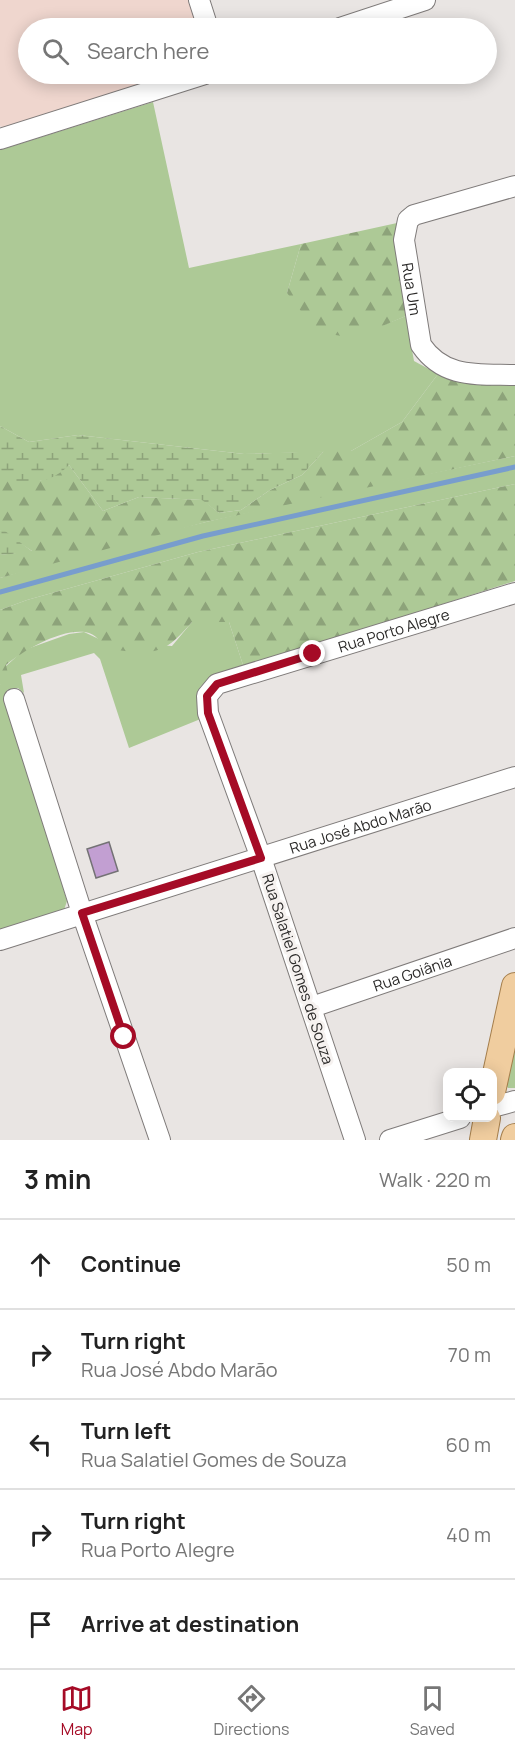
<!DOCTYPE html>
<meta charset="utf-8">
<style>
:root{--surface:#fff;--page:#f6f6f6;--text:#222;--muted:#767676;--line:#e0e0e0;--accent:#a50b26}
body{margin:0;font-family:Manrope,sans-serif;background:var(--page);color:var(--text)}
.controls{position:absolute;right:18px;bottom:18px;display:grid;overflow:hidden;border-radius:12px;box-shadow:0 3px 15px #0003}
.controls button{width:54px;height:54px;display:grid;place-items:center;padding:0;border:0;border-bottom:2px solid var(--line);background:var(--surface);color:var(--text);font:30px sans-serif}
.stop{position:absolute;width:18px;height:18px;margin:-14px;border:4px solid #a50b26;border-radius:50%;background:#fff}
.stop.end{background:#a50b26;border-color:#fff;box-shadow:0 2px 6px #0008}
.list{margin:0;padding:0;list-style:none}
h2{display:flex;justify-content:space-between;align-items:center;height:78px;margin:0;padding:0 24px;font-size:26px}
h2 small{font-size:20px;font-weight:400;color:var(--muted)}
.list li{display:grid;grid-template-columns:39px 1fr auto;gap:18px;align-items:center;box-sizing:border-box;height:90px;padding:0 24px;border-top:2px solid var(--line)}
.list b{display:block;font-size:22px;white-space:nowrap}
.list p{margin:0;font-size:20px;white-space:nowrap;color:var(--muted)}
.list em{font-size:20px;font-style:normal;color:var(--muted)}
.icon{flex:none;width:33px;height:33px;fill:none;stroke:currentColor;stroke-width:2;stroke-linecap:round;stroke-linejoin:round}
.map{position:relative;flex:none;width:515px;height:1140px;overflow:hidden}
.search{position:absolute;background:var(--surface);box-shadow:0 3px 15px #0003;left:18px;right:18px;top:18px;height:66px;display:flex;align-items:center;gap:15px;box-sizing:border-box;padding:0 21px;border-radius:33px;color:var(--muted);font-size:22px}
.sheet{height:528px;background:var(--surface)}
nav{display:flex;justify-content:space-around;align-items:center;box-sizing:border-box;height:84px;border-top:2px solid var(--line);background:var(--surface);font-size:16px;color:var(--muted)}
nav a{display:grid;justify-items:center;gap:3px}
nav .on{color:var(--accent)}
.map>svg:first-child{display:block}
.education{fill:#efd6ce}
.green{fill:#adc996}
.forest{fill:url(#forest-firs)}
.wetland{fill:url(#wetland-marsh)}
.lines{fill:none;stroke-linecap:round;stroke-linejoin:round}
.stream{stroke:#789dcd;stroke-width:5}
.building{fill:#c29fd2;stroke:#747275;stroke-width:1.5}
.minor-casing{stroke:#7f7b7a;stroke-width:22}
.major-casing{stroke:#a47e4c;stroke-width:28}
.minor{stroke:#fff;stroke-width:20}
.major{stroke:#f0cd9f;stroke-width:26}
.route{stroke:#a50b26;stroke-width:8}
.labels{text-anchor:middle;dominant-baseline:central;stroke-width:6;stroke-linejoin:round;paint-order:stroke}
.street-label{font-size:15px;fill:#2a2928;stroke:#f6f2f0}
</style>
<div class="map">
<svg width="515" height="1140" viewBox="0 0 515 1140">
<defs>
<pattern id="forest-firs" width="22" height="20" patternUnits="userSpaceOnUse" patternTransform="scale(1.5)"><rect width="22" height="20" fill="#adc996"/><path d="M5 1l3.5 6h-7zM16 11l3.5 6h-7z" fill="#8da37a"/></pattern>
<pattern id="wetland-marsh" width="20" height="14" patternUnits="userSpaceOnUse" patternTransform="scale(1.5)"><rect width="20" height="14" fill="#adc996"/><path d="M1 5h8M5 5V1M11 12h8M15 12V8" fill="none" stroke="#8da37a"/></pattern>
</defs>
<rect width="100%" height="100%" fill="#e9e5e3"/>
<path class="education" d="M0 0H192L201 28H28V74H170L6 129 0 126Z"/>
<path class="green" d="M153 102 189 268 301 244 287 293 381 326 406 316 414 361 438 374 402 422 351 451 244 454 78 435 29 442 0 426V150Z
M515 456V484L198 552 27 600 0 610V578C168 525 343 492 515 456Z
M192 622H229L244 668C214 678 184 680 203 718L129 748 100 659 94 653 21 675 24 693 18 688 7 690 6 698 67 901 64 910 0 931V685L6 666 24 650 69 634 84 632 103 641 172 646Z
M515 1040V1088H508L505 1083Z"/>
<path class="forest" d="M397 223 396 248 406 316 354 338 317 332 287 293 301 244Z
M438 374 465 380 515 382V456L206 522 0 578V555L32 551 0 530V481H40L69 465 103 511 139 497 203 500 219 513 241 510 270 490 302 475 324 451H351L402 422Z
M515 484V581L244 668 229 622H192C170 647 160 656 125 651 121 650 111 650 107 648 99 642 97 634 85 632 60 629 24 650 6 665L9 678 0 685V610L27 600 198 552Z"/>
<path class="wetland" d="M0 426 29 442 78 435 244 454 324 451 302 475 270 490 241 510 219 513 202 500 139 497 103 511 69 465C48 487 28 481 0 481Z
M0 530 5 531 33 552 0 555Z"/>
<g class="lines">
<path class="stream" d="M0 592 203 536 515 467"/>
</g>
<path class="building" d="M109 842 118 871 96 878 87 849Z"/>
<g class="lines">
<defs>
<g id="minor">
<path d="M199 0 208 28"/>
<path d="M340 28 425 0"/>
<path d="M0 139 205 74"/>
<path id="s1" d="M515 186 414 215 408 220 404 240 421 345C444 379 478 374 515 375"/>
<path d="M14 699 82 913 160 1140"/>
<path id="s2" d="M0 940 515 777"/>
<path id="s3" d="M312 1007 515 938"/>
<path d="M492 1107 515 1101"/>
<path id="s4" d="M355 1140 261 858 208 713 207 696 217 684 515 593"/>
<path d="M390 1140 460 1118"/>
</g>
<path id="major" d="M492 1092 515 986
M483 1140 487 1118
M514 1140 515 1137"/>
</defs>
<use href="#minor" class="minor-casing"/>
<use href="#major" class="major-casing"/>
<use href="#minor" class="minor"/>
<use href="#major" class="major"/>
</g>
<g class="lines">
<path class="route" d="M124 1037 82 913 261 858 208 713 207 696 217 684 313 654"/>
</g>
<g class="labels">
<g class="street-label">
<text stroke="none"><textPath href="#s1" startOffset="183">Rua Um</textPath></text>
<text stroke="none"><textPath href="#s4" startOffset="669">Rua Porto Alegre</textPath></text>
<text stroke="none"><textPath href="#s2" startOffset="378">Rua José Abdo Marão</textPath></text>
<text transform="translate(298 969) rotate(72)">Rua Salatiel Gomes de Souza</text>
<text stroke="none"><textPath href="#s3" startOffset="106">Rua Goiânia</textPath></text>
</g>
</g>
</svg>
<div class="controls">
<button><svg class="icon" aria-label="locate" viewBox="0 0 24 24"><circle cx="12" cy="12" r="6"/><path d="M12 2v4M12 18v4M2 12h4M18 12h4"/></svg></button>
</div>
<div class="stop" style="left:124px;top:1037px"></div>
<div class="stop end" style="left:313px;top:654px"></div>
<div class="search"><svg class="icon" aria-label="search" viewBox="0 0 24 24"><circle cx="10" cy="10" r="6"/><path d="M15 15l6 6"/></svg>Search here</div>
</div>
<section class="sheet">
<h2>3 min<small>Walk · 220 m</small></h2>
<ul class="list">
<li><svg class="icon" aria-label="ahead" viewBox="0 0 24 24"><path d="M12 20V5M6 11l6-6 6 6"/></svg><div><b>Continue</b></div><em>50 m</em></li>
<li><svg class="icon" aria-label="right" viewBox="0 0 24 24"><path d="M7 20v-9h11M14 6l5 5-5 5"/></svg><div><b>Turn right</b><p>Rua José Abdo Marão</p></div><em>70 m</em></li>
<li><svg class="icon" aria-label="left" viewBox="0 0 24 24"><path d="M17 20v-9H6M10 6l-5 5 5 5"/></svg><div><b>Turn left</b><p>Rua Salatiel Gomes de Souza</p></div><em>60 m</em></li>
<li><svg class="icon" aria-label="right" viewBox="0 0 24 24"><path d="M7 20v-9h11M14 6l5 5-5 5"/></svg><div><b>Turn right</b><p>Rua Porto Alegre</p></div><em>40 m</em></li>
<li><svg class="icon" aria-label="arrive" viewBox="0 0 24 24"><path d="M6 21V4h12l-3 4 3 4H6"/></svg><div><b>Arrive at destination</b></div></li>
</ul>
</section>
<nav>
<a class="on"><svg class="icon" aria-label="map" viewBox="0 0 24 24"><path d="M3 6l6-2 6 2 6-2v14l-6 2-6-2-6 2zM9 4v14M15 6v14"/></svg>Map</a>
<a><svg class="icon" aria-label="directions" viewBox="0 0 24 24"><path d="M12 3l9 9-9 9-9-9zM9 14v-3h6M13 9l2 2-2 2"/></svg>Directions</a>
<a><svg class="icon" aria-label="saved" viewBox="0 0 24 24"><path d="M7 4h10v16l-5-4-5 4z"/></svg>Saved</a>
</nav>
